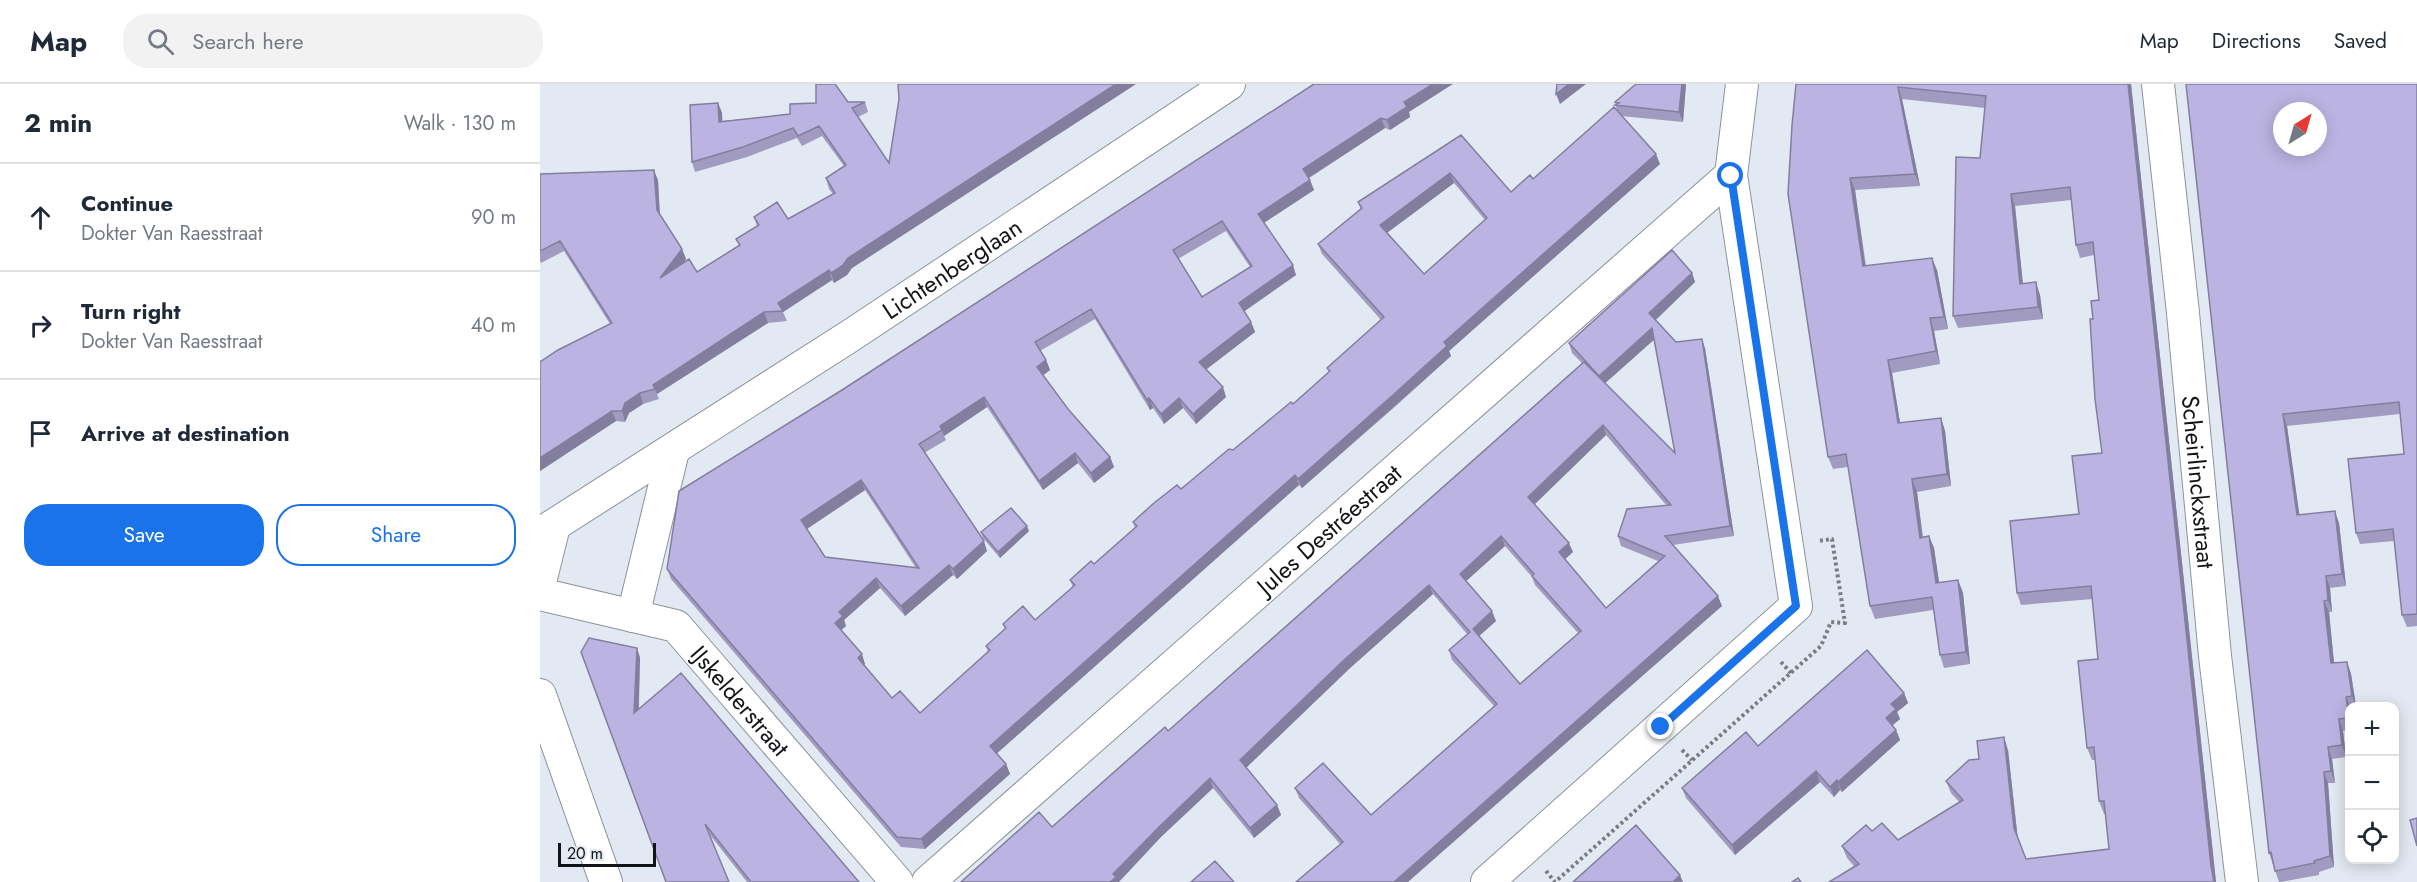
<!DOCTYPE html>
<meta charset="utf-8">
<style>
:root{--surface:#fff;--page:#f2f2f3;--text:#1f2937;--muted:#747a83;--line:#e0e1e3;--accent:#1a73e8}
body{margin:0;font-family:Jost,sans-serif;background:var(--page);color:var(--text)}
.controls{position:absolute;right:18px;bottom:18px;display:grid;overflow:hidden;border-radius:12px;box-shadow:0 3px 15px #0003}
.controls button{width:54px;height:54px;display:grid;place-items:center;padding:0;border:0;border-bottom:2px solid var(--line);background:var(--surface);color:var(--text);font:30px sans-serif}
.compass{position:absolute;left:1733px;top:18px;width:54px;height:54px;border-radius:50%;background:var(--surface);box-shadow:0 3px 15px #0003;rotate:37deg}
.scale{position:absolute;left:18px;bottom:15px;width:98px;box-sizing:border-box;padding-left:6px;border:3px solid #121417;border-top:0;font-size:16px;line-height:21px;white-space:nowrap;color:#121417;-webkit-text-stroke:4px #e3e9f2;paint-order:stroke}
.stop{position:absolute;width:18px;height:18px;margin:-14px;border:4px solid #1a73e8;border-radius:50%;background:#fff}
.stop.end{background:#1a73e8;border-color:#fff;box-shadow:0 2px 6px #0008}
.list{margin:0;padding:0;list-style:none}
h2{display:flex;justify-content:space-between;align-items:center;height:78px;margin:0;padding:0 24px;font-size:26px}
h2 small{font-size:20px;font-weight:400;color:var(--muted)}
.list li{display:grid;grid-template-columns:39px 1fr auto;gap:18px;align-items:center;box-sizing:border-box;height:108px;padding:0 24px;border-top:2px solid var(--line)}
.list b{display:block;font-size:22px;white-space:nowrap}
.list p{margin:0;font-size:20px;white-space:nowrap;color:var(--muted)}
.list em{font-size:20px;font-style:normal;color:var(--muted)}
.actions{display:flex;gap:12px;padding:18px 24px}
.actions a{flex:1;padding:14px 0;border:2px solid var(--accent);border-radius:24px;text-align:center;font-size:21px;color:var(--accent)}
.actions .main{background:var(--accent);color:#fff}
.icon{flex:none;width:33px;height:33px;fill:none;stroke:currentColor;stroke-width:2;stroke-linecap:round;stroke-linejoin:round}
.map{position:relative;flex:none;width:1877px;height:798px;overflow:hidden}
header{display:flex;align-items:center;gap:36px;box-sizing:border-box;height:84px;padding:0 30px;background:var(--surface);border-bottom:2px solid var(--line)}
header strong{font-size:28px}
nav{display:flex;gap:33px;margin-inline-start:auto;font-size:21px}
.search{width:420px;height:54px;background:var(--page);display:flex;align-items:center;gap:15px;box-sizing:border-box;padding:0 21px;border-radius:24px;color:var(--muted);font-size:22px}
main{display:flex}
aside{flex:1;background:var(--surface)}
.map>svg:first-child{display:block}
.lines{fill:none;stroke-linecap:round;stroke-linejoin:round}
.minor-casing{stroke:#8c929a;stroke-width:34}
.path{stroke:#797d83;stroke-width:4;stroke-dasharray:3 3;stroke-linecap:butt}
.minor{stroke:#fff;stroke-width:32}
.wall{fill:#a19bc2;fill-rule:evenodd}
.shaded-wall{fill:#837e9e}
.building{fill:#bbb4e2;stroke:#837e9e;stroke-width:1.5;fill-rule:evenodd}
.route{stroke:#1a73e8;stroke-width:8}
.labels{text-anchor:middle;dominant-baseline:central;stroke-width:6;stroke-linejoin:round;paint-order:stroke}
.street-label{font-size:24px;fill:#121417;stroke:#e3e9f2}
</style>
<header>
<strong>Map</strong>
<div class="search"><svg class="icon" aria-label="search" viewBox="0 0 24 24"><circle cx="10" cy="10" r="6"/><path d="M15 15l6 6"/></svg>Search here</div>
<nav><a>Map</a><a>Directions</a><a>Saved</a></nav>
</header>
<main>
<aside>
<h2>2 min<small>Walk · 130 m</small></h2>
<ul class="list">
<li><svg class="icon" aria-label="ahead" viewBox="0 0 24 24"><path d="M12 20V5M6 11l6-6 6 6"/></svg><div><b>Continue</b><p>Dokter Van Raesstraat</p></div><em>90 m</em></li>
<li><svg class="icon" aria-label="right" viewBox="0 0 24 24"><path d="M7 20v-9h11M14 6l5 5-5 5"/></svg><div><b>Turn right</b><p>Dokter Van Raesstraat</p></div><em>40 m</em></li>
<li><svg class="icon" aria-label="arrive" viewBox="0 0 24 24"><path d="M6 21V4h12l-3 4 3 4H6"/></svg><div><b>Arrive at destination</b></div></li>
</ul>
<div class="actions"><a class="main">Save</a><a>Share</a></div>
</aside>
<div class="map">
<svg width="1877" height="798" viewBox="0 0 1877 798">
<rect width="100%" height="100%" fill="#e3e9f2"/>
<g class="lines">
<defs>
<g id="minor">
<path id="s1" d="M1618 0 1643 229 1675 572 1702 798"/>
<path id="s2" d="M0 450 310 252 689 0"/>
<path d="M0 498 14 442"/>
<path id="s3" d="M0 510 136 542 357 798"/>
<path d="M93 532 133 367"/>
<path d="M0 611 66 798"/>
<path id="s4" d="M388 798 1191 91"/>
<path d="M947 798 1256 522 1191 91 1202 0"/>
</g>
</defs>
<use href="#minor" class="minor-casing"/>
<path class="path" d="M1241 578 1251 589
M1142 666 1152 676
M1006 787 1015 798 1281 562 1291 538 1305 539 1292 455 1278 457"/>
<use href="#minor" class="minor"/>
</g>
<path class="wall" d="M596 0 312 184 307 191 294 199 292 196 243 228 247 237 228 239 117 310 119 315 103 320 89 329 85 338 76 337 0 387 70 240 24 167 1 179 0 177V90L118 96 120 131 142 165 146 175 142 180 157 188 199 162 196 155 217 142 214 133 248 135 293 110 289 105 286 94 304 82 282 52 262 62 257 54 207 73 155 88 152 78 178 19 182 29V37L250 30 308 18H325L328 28 318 33 349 79Z
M774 0 869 28 870 33 850 46 845 44 769 94 774 106 724 139 756 191 704 227 711 238 715 248 666 285 686 313 656 340 643 324 624 340 613 324 610 326 555 235 500 267 506 276 510 286 503 291 528 325 570 373 574 383 554 399 538 379 503 406 447 323 404 352 406 356 384 369 447 467 417 495 413 491 365 532 340 504 304 536 306 542 301 546 325 580 324 581 352 614 380 629 448 568 446 562 465 545 463 540 495 536 533 503 530 496 554 480 595 444 593 438 641 405 753 320 789 288 787 284 841 236 782 170 778 160 821 126 818 118 921 51 971 108 993 95 1077 27 1075 18 1096 0H1146L1143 38 1081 32 1120 80 909 267 911 272 857 321 762 404 759 401 457 669 466 680 470 690 385 765 361 763 131 495 127 485 302 306ZM914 99 945 136 884 190 847 149ZM686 147 710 183 662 213 638 175ZM325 406 376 484 285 473 267 445Z
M1256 0H1591L1676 798H1289L1314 782 1307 774 1302 762 1332 747 1358 756 1419 718 1411 709 1406 697 1439 675 1468 666 1478 756 1486 775 1569 765 1565 730H1564L1559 717 1555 676H1552L1547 664 1558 575 1553 515 1481 521 1477 509 1539 430 1562 369 1553 235 1559 216 1554 171 1540 174 1536 161 1531 116 1475 122 1483 200 1500 211 1503 235 1418 244 1413 232 1440 74 1445 24 1362 15 1380 102 1315 106 1326 182 1397 186 1408 245 1394 247 1400 280 1352 289 1360 339 1401 334 1405 347 1411 402 1377 408 1383 453 1389 452 1394 464 1399 499 1418 496 1423 509 1430 580 1404 584 1400 571 1393 526 1335 535 1330 522 1308 383 1293 385 1288 373Z
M1646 0H1877V542L1867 543 1862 531 1854 457 1820 460 1816 449 1864 370 1860 330 1747 342 1759 431 1799 439 1806 502 1790 504 1792 528H1789L1794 578H1807L1811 590 1816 622H1809V646L1803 647 1806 673 1792 675 1795 699H1788L1794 783 1779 788V791L1741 798H1739L1729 769Z
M1152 189 1155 198 1116 236 1136 258 1165 264 1194 452 1133 461 1182 522 800 760 759 714 755 704 831 731 954 622 912 576 909 566 927 550 893 510 809 585 706 683 737 721 741 731 714 754 673 704 622 752 512 743 628 647 1042 279 1032 269 1029 259ZM1114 255 1135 369 1065 299ZM1066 351 1127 422 1078 452 1081 462 1118 477 1066 524 1025 475 1033 468 994 420ZM965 462 992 493 995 501 1038 549 980 600 939 552 956 537 926 497Z
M489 447 460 474 443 454 441 448Z
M49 554 97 564 100 574 99 625 319 798H207L170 751Z
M1364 609 1368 619 1357 628 1360 635 1352 642 1356 646 1360 656 1302 708 1300 706 1294 713 1280 698 1195 771 1146 714 1142 704 1218 662Z"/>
<path class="shaded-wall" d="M576 0H596L312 184 307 191 294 199 291 189 308 174Z
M893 0H913L869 28 870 33 850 46 847 36 864 18Z
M1029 0H1046L1020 20 1016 10Z
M1142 0H1146L1143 38 1139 28Z
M1588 0H1591L1676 798H1674L1671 782Z
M1358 3 1362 15 1380 102 1375 90Z
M178 19 182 29 183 48 179 38Z
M841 34 845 44 767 95 763 85Z
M1116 70 1120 80 909 267 911 272 762 404 758 395 904 258Z
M114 86 118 96 120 136 117 126Z
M910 89 914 99 844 151 840 141Z
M1310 94 1315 106 1327 195 1323 182Z
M770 96 774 106 722 140 718 130Z
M1471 110 1475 122 1484 212 1480 200Z
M142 165 146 175 124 204 120 194Z
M1392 174 1397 186 1408 245 1404 233Z
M753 181 756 191 702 229 699 219Z
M289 186 292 196 243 228 238 219Z
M1152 189 1155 198 1113 238 1109 229Z
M1496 198 1500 211 1503 235 1498 223Z
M224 228 228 239 117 310 113 301Z
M1390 234 1394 247 1400 280 1396 267Z
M711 238 715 248 663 288 659 278Z
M1112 244 1116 254 1062 302 1059 292Z
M1162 255 1165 264 1194 452 1190 442Z
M506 276 510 286 501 293 497 283Z
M1348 276 1352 289 1362 351 1358 339Z
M683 303 686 313 656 340 653 330Z
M100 309 103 320 89 329 85 338 82 327 85 319Z
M444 313 447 323 404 352 400 342Z
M609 314 613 324 610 326 607 316Z
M639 314 643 324 624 340 621 330Z
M72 327 76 337 0 387V374Z
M1743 330 1747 342 1761 442 1757 431Z
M1401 334 1405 347 1411 402 1407 390Z
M1063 341 1066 351 992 423 988 413Z
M535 369 538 379 503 406 499 397Z
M570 373 574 383 554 399 551 389Z
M755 391 759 401 454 672 450 662Z
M1372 395 1377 408 1384 466 1380 454Z
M321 396 325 406 265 446 261 436Z
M1795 427 1799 439 1806 502 1802 490Z
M487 442 489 447 460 474 458 468Z
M961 452 965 462 923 500 920 490Z
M1389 452 1394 464 1401 511 1396 499Z
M444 457 447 467 417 495 413 485Z
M1029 459 1033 468 1022 478 1019 468Z
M409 481 413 491 365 532 361 522Z
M1786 492 1790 504 1792 528 1788 516Z
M336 494 340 504 304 536 306 542 298 549 295 539 299 528Z
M1418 496 1423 509 1430 580 1426 568Z
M889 501 893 510 809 585 704 686 700 676 805 575Z
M1178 512 1182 522 868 798H854Z
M1784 517 1789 528 1795 590 1791 579Z
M952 527 956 537 937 554 933 545Z
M97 564 100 574 98 639 94 629Z
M322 570 325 580 321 583 318 574Z
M1807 578 1811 590 1816 622 1812 612Z
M1364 609 1368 619 1357 628 1360 635 1349 644 1346 634 1351 620Z
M1806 613 1810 622 1809 637V634Z
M1799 635 1803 647 1806 673 1802 661Z
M1356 646 1360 656 1302 708 1298 698Z
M1464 653 1468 666 1478 757 1474 744Z
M1788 663 1792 675 1795 699 1791 687Z
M466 680 470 690 385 765 381 755Z
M1276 687 1280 698 1195 771 1192 761Z
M1784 688 1788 699 1794 783 1790 772Z
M670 694 673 704 622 752 579 798H570L573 790 619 743Z
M1297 696 1300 706 1294 713 1290 703Z
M737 721 741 731 714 754 710 744Z
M1140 791 1143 798H1133Z"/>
<path class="building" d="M276 0H295L308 18H325L312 24 349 79 359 15 358 0H576L308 174 303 181 291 189 289 186 238 219 243 227 224 228 113 301 115 305 100 309 85 319 82 327H72L0 374V278L18 266 72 239 20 157 0 167V90L114 86 117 126 142 165 120 194 149 175 157 188 200 161 196 155 219 141 214 133 237 118 248 135 295 109 286 94 306 81 279 42 258 52 253 44 203 63 152 78 150 21 178 19 179 38 250 30V20L276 19Z
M774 0H893L864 18 867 23 847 36 841 34 763 85 770 96 718 130 753 181 699 219 711 238 659 278 683 303 653 330 639 314 621 330 609 314 607 316 551 225 495 258 506 276 497 283 528 325 570 373 551 389 535 369 499 397 444 313 400 342 402 346 379 360 444 457 413 485 409 481 361 522 336 494 299 528 303 532 295 539 322 570 318 574 352 614 360 607 380 629 450 566 446 562 466 544 463 540 483 522 495 536 535 501 530 496 551 477 554 480 597 442 593 438 614 419 637 401 641 405 689 365 693 366 751 318 753 320 790 287 787 284 844 233 778 160 822 124 818 118 921 51 971 108 990 91 993 95 1074 23 1116 70 904 258 907 262 853 311 758 395 755 391 450 662 466 680 381 755 357 753 127 485 139 407 302 306ZM910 89 947 134 884 190 840 141ZM682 137 712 182 662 213 633 166ZM321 396 379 484 285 473 261 436Z
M1017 0H1029L1016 10Z
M1096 0H1142L1139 28 1075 21 1079 19 1075 18Z
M1256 0H1588L1671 782 1674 798H1289L1319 780 1302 762 1326 741 1332 747 1342 739 1358 756 1423 716 1406 697 1429 676 1439 675 1437 657 1464 653 1474 744 1486 775 1569 765 1564 717H1559L1554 663 1547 664 1538 577 1558 575 1551 502 1477 509 1470 437 1539 430 1532 372 1562 369 1555 315 1550 235H1553L1551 217 1559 216 1553 158 1536 161 1530 103 1471 110 1480 200 1496 198 1498 223 1413 232 1416 73 1440 74 1446 12 1358 3 1375 90 1310 94 1323 182 1392 174 1404 233 1390 234 1396 267 1348 276 1358 339 1401 334 1407 390 1372 395 1380 454 1389 452 1396 499 1418 496 1426 568 1400 571 1392 513 1330 522 1306 370 1288 373 1248 110 1252 41Z
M1646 0H1877V530L1862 531 1853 445 1816 449 1808 375 1864 370 1859 318 1743 330 1757 431 1795 427 1802 490 1786 492 1788 516 1784 517 1791 579 1807 578 1812 612 1806 613 1809 634 1799 635 1802 661 1788 663 1791 687 1784 688 1790 772 1774 777 1775 779 1735 787 1731 768 1729 769ZM1742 27H1778V63H1742Z
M1132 166 1152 189 1109 229 1136 258 1162 255 1190 442 1125 452 1178 512 854 798H756L803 758 755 704 783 679 831 731 957 620 909 566 930 548 889 501 805 575 700 676 737 721 710 744 670 694 619 743 573 790 576 793 570 798H421L499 728 512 743 625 643 628 647 1044 278 1135 369 1112 244 1059 292 1029 259ZM1063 341 1131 421 1087 425 1078 452 1125 472 1066 524 1019 468 1029 459 988 413ZM961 452 994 490 992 492 1041 547 980 600 933 545 952 527 920 490Z
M471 424 487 442 458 468 441 448Z
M49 554 97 564 94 629 141 589 319 798H211L165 740 189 798H126L41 568Z
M1327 566 1364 609 1351 620 1356 625 1346 634 1356 646 1298 698 1297 696 1290 703 1276 687 1192 761 1142 704 1206 648 1218 662Z
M1877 734V762L1870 736Z
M1096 741 1140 791 1133 798H1033Z
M675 777 694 798H651Z
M1258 794 1261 798H1252Z"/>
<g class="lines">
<path class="route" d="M1121 643 1256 522 1191 92"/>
</g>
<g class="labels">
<g class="street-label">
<text stroke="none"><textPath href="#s2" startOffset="490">Lichtenberglaan</textPath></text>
<text stroke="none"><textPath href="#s1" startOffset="400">Scheirlinckxstraat</textPath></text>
<text stroke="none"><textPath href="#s4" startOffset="534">Jules Destréestraat</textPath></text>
<text stroke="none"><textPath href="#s3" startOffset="238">IJskelderstraat</textPath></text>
</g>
</g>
</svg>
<div class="controls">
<button>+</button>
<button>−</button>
<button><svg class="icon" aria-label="locate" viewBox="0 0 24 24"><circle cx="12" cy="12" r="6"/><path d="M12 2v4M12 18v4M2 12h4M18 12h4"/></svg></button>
</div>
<svg class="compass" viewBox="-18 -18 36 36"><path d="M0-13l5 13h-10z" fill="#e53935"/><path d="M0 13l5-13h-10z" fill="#747a83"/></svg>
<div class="scale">20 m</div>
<div class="stop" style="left:1191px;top:92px"></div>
<div class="stop end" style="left:1121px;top:643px"></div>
</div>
</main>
